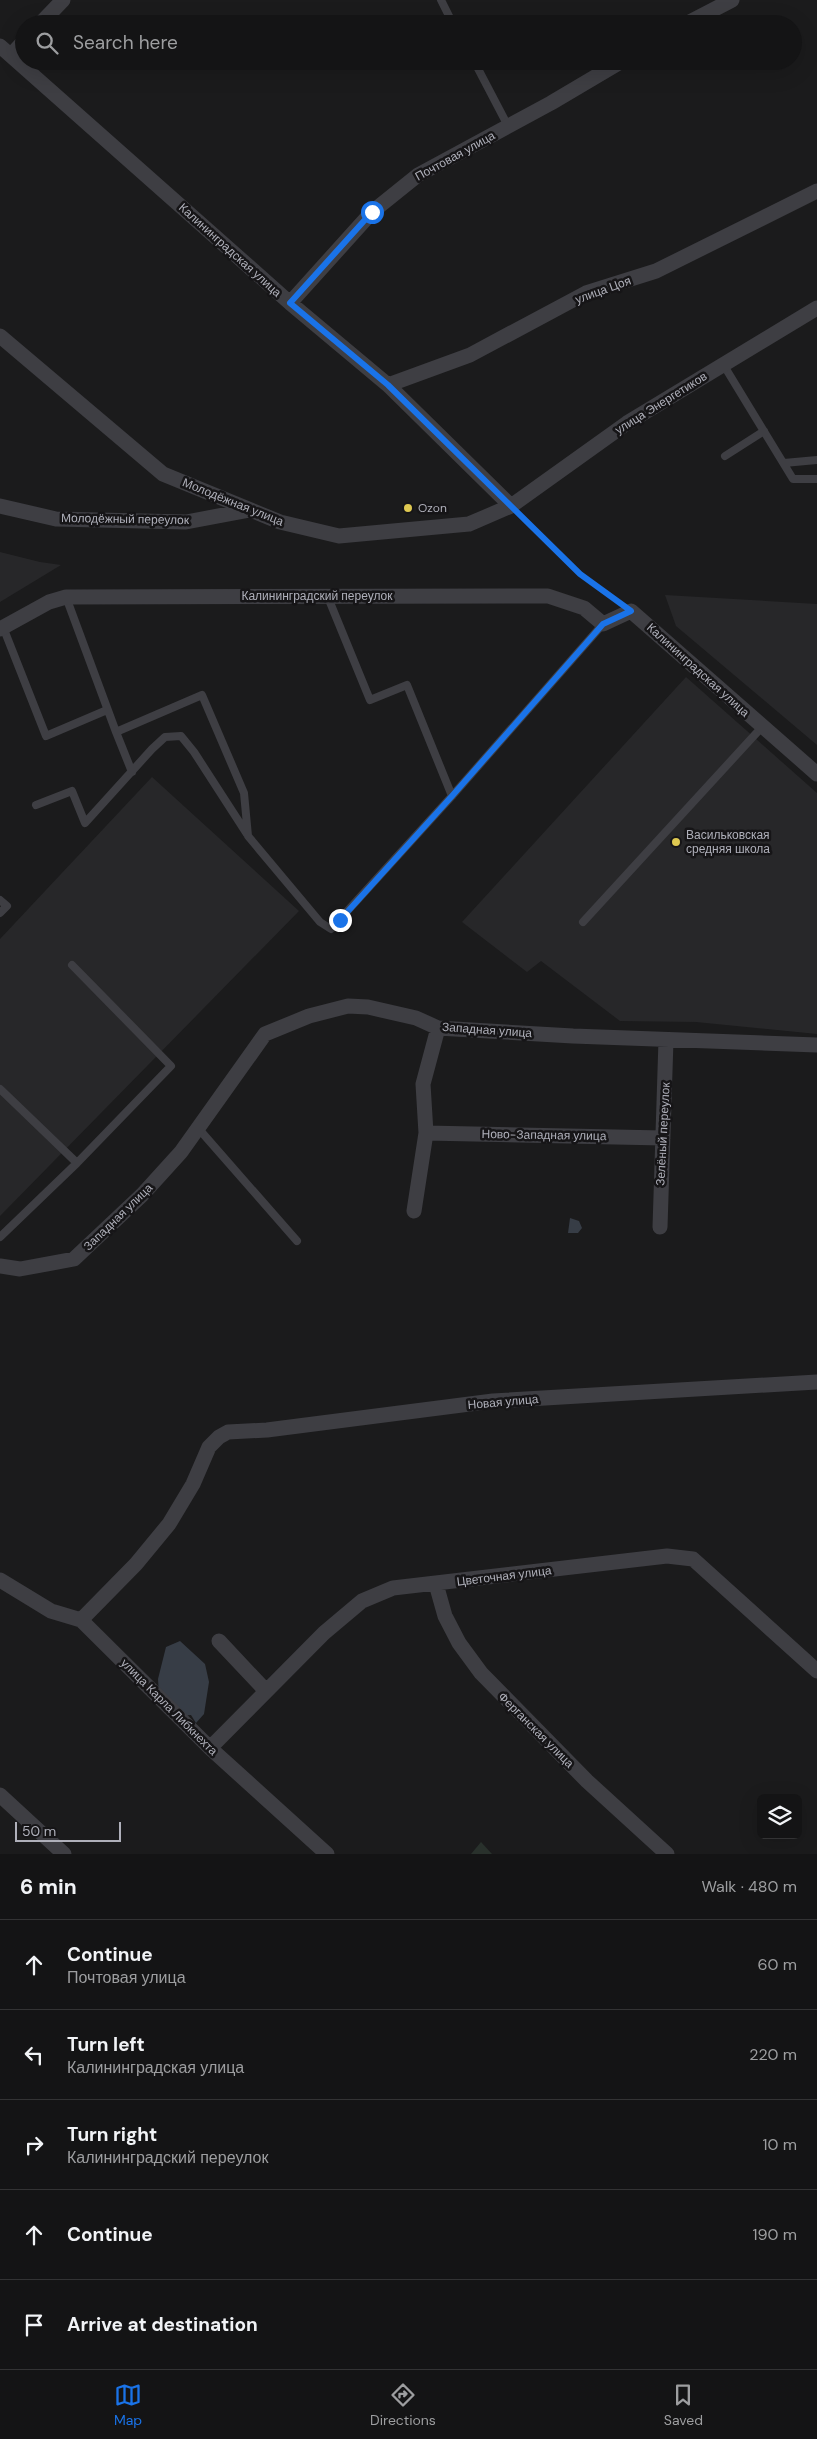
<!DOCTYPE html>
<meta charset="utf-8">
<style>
:root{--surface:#141415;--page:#212122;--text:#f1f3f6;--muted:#9d9ea0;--line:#333334;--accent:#1a73e8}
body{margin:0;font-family:"DM Sans",sans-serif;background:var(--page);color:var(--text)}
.controls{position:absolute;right:15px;bottom:15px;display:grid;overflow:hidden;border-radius:8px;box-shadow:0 5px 20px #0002}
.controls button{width:45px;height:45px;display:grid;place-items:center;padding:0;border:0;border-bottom:1px solid var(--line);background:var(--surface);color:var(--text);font:25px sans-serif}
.scale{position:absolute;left:15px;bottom:12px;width:106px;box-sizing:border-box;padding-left:5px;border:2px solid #afb0ba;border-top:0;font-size:14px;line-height:18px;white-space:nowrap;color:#afb0ba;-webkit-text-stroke:4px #161517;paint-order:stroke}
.stop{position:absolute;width:15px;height:15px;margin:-11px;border:4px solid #1a73e8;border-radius:50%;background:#fff}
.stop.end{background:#1a73e8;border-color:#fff;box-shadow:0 1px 5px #0008}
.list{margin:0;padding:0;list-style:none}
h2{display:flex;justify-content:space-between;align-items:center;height:65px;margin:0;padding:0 20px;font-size:21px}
h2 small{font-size:16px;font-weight:400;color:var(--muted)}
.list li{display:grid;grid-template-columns:32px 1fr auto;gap:15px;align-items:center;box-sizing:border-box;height:90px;padding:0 20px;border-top:1px solid var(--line)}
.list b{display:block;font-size:19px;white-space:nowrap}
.list p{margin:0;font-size:16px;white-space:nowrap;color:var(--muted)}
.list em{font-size:16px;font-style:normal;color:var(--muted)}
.icon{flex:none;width:28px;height:28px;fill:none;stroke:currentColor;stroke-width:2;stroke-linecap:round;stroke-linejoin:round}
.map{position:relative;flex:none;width:817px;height:1854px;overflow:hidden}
.search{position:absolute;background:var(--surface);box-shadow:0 5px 20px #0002;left:15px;right:15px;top:15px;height:55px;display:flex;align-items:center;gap:12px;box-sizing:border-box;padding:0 18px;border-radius:28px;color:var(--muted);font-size:19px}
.sheet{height:515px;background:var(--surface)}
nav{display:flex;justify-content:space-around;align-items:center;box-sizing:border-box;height:70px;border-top:1px solid var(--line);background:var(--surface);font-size:14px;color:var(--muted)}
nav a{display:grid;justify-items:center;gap:2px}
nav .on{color:var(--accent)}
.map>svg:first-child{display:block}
.built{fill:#272729}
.green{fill:#29312c}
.water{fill:#373d46}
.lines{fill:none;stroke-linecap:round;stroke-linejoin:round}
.path{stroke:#44454a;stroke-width:2.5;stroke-dasharray:2.5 4;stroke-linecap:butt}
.service{stroke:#3e3e43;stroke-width:8}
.minor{stroke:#3e3e43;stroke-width:15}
.route{stroke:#1a73e8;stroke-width:6}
.poi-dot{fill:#dec851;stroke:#161517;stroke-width:2}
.labels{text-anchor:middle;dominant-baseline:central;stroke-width:5;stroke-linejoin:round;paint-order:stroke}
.street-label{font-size:12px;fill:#afb0ba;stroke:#161517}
.poi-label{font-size:12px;fill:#afb0ba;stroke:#161517;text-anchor:start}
</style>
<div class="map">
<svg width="817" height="1854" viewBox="0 0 817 1854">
<rect width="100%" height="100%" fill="#1b1b1c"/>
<path class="built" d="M0 552 40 562 61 565 0 602Z
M665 595 817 604V745L676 626Z
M686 677 817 793V1034L696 1022 620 1021 541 961 527 972 462 922Z
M152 777 299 911 0 1216V939Z"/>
<path class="green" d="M481 1842 492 1854H471Z"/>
<path class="water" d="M570 1218 579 1221 582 1228 578 1233H568Z
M180 1641 205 1664 209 1682 204 1714 196 1723 191 1715 180 1716 159 1695 158 1679 166 1647Z"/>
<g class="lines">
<path class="path" d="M521 515 580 574 617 601"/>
<path class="service" d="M441 0 453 24
M474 61 508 126
M723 364 793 479H817
M725 456 764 431
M784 463 817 460
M327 595 370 700 407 685 452 796
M66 597 116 732 202 695 244 793 248 836 320 922 331 929 452 796 603 624
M3 627 46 736 107 710
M116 732 132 772
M36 805 72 791 85 823 152 749 165 737 181 736 194 752 247 834
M0 900 7 906 0 913
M583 922 762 727
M0 1089 77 1163
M198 1128 297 1241
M0 1237 77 1163 171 1066 72 965"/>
<path class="minor" d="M40 24 63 0
M686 24 732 0
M0 46 290 303 388 385 511 506
M11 55 24 41
M290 303 372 212 418 175 551 103 622 61
M0 336 163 474 280 522 339 536 469 524 511 506 627 423 817 308
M388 385 470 355 586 293 656 271 817 191
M0 506 56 519 186 522 250 510
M0 629 49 602 66 597 548 596 584 608 603 624 631 611 817 774
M426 1133 663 1138
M414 1211 426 1133 423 1084 438 1028
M660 1227 666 1040
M0 1266 20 1269 74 1259 142 1195 181 1152 265 1034 309 1016 348 1006 368 1007 416 1018 438 1028 573 1036 817 1045
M0 1580 51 1611 81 1620 210 1748 327 1854
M436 1584 445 1616 459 1643 481 1673 587 1781 667 1854
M81 1620 136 1564 169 1524 193 1484 209 1447 219 1437 228 1432 267 1430 493 1401 817 1382
M219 1641 266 1691
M210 1748 324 1633 362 1601 393 1588 667 1556 693 1559 817 1671
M0 1795 64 1854"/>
</g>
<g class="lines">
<path class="route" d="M340 920 452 796 603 624 631 611 580 574 388 385 290 303 372 212"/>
</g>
<g class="poi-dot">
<circle cx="408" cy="508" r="5"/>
<circle cx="676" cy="842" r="5"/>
</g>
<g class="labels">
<g class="street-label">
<text transform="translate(455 156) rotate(-29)">Почтовая улица</text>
<text transform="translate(230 250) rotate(42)">Калининградская улица</text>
<text transform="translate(603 290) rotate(-20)">улица Цоя</text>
<text transform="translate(661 403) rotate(-32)">улица Энергетиков</text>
<text transform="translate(233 502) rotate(22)">Молодёжная улица</text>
<text transform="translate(125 519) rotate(1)">Молодёжный переулок</text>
<text x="317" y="596">Калининградский переулок</text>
<text transform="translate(698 670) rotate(42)">Калининградская улица</text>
<text transform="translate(487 1030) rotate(4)">Западная улица</text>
<text transform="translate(663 1134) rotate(-87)">Зелёный переулок</text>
<text transform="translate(544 1135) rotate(1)">Ново-Западная улица</text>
<text transform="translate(118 1217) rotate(-44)">Западная улица</text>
<text transform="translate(503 1402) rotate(-5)">Новая улица</text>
<text transform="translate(504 1576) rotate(-7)">Цветочная улица</text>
<text transform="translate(169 1707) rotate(45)">улица Карла Либкнехта</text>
<text transform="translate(536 1730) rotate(45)">Ферганская улица</text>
</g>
<g class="poi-label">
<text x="418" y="508">Ozon</text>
<text x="686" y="835">Васильковская<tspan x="686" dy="14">средняя школа</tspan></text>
</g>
</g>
</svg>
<div class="controls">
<button><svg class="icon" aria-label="layers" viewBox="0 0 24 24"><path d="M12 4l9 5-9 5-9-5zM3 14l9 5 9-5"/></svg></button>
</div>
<div class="scale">50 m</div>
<div class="stop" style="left:372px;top:212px"></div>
<div class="stop end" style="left:340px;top:920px"></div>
<div class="search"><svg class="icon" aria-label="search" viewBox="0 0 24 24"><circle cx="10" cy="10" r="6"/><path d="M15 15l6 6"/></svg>Search here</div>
</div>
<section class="sheet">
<h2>6 min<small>Walk · 480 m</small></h2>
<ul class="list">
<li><svg class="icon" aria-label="ahead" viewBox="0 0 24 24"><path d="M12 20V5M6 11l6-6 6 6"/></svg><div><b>Continue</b><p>Почтовая улица</p></div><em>60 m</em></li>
<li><svg class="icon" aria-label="left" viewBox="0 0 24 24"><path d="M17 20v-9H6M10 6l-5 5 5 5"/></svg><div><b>Turn left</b><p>Калининградская улица</p></div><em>220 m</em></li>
<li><svg class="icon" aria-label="right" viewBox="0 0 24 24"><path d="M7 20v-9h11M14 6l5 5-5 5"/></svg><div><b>Turn right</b><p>Калининградский переулок</p></div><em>10 m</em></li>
<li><svg class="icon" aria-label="ahead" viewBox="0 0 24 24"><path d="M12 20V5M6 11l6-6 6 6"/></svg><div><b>Continue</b></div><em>190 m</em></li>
<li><svg class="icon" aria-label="arrive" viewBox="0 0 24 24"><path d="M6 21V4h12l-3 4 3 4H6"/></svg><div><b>Arrive at destination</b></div></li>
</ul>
</section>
<nav>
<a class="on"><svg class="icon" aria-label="map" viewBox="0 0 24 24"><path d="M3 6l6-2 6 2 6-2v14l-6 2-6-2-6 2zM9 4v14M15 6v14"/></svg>Map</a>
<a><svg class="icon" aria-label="directions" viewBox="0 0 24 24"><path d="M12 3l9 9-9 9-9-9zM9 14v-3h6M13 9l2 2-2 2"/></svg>Directions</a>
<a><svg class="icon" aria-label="saved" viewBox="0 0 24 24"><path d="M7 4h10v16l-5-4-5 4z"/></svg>Saved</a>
</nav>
